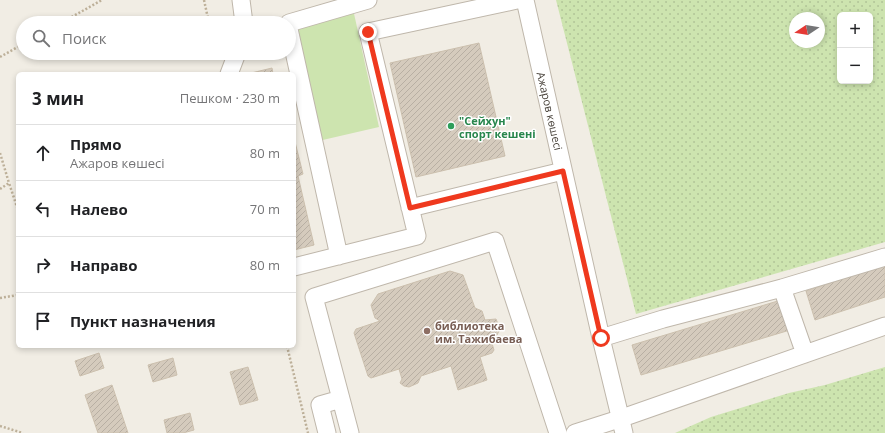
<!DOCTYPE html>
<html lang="ru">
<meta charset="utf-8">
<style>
:root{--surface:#fff;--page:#f6f6f6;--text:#202124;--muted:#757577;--line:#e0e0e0}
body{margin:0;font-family:"Open Sans",sans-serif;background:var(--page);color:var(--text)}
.controls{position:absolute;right:12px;top:12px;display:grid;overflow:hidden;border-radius:6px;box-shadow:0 2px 6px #0003}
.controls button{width:36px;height:36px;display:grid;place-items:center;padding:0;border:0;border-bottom:1px solid var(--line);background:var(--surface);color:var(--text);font:20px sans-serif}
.compass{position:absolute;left:789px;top:12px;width:36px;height:36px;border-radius:50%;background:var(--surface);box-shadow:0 2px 6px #0003;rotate:258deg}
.stop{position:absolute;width:12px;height:12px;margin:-9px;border:3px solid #ef391e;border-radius:50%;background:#fff}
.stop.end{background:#ef391e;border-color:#fff;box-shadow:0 1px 4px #0008}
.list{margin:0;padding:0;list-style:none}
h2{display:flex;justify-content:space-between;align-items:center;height:52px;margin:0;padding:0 16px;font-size:17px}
h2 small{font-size:13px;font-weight:400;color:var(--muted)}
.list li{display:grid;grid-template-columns:26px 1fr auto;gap:12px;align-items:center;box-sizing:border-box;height:56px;padding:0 16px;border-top:1px solid var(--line)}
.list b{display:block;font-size:15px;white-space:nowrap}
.list p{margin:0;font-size:13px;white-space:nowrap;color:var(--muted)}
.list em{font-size:13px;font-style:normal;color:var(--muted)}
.icon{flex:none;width:22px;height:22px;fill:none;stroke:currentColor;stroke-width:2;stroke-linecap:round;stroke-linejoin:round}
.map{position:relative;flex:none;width:885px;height:433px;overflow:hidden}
.search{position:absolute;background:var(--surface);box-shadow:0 2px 6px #0003;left:16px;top:16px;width:280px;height:44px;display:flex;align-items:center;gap:10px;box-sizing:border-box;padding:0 14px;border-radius:22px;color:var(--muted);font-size:15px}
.panel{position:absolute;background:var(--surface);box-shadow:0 2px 6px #0003;left:16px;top:72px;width:280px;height:276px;border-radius:6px}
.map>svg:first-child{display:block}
.grass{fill:url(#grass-dots);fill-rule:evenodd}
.pitch{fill:#cde4af}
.building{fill:url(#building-hatch);stroke:#ccc0ae}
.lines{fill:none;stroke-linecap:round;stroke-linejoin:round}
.minor-casing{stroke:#bfb7ab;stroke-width:19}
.path{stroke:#bdb099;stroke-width:2.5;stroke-dasharray:2 2;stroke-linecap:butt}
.minor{stroke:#fff;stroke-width:17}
.route{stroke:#ef391e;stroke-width:5}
.leisure-dot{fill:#2e9e5b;stroke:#fff;stroke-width:1.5}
.education-dot{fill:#8d6e63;stroke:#fff;stroke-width:1.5}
.labels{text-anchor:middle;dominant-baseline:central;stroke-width:3;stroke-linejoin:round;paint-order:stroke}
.street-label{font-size:11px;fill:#433d35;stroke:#fff}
.leisure-label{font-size:11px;font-weight:bold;fill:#27864d;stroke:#fff;text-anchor:start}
.education-label{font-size:11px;font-weight:bold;fill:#785e54;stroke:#fff;text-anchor:start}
</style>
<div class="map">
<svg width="885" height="433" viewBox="0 0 885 433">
<defs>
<pattern id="grass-dots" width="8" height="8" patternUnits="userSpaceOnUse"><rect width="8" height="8" fill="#cde4af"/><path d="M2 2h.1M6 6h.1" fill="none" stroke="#b1c497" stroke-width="1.8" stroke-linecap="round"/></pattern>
<pattern id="building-hatch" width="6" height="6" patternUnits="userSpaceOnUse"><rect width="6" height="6" fill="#d5cbbd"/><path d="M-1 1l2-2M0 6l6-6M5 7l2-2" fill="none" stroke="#b8afa3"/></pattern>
</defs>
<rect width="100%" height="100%" fill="#f1ede4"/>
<path class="grass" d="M556 0H885V242L636 314ZM840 15H870V81H840ZM795 18H819V42H795Z
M885 367V433H675L711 417 789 393 825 385Z"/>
<path class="pitch" d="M351 0 379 127 314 142 285 15Z"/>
<path class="building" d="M479 43 505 156 416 177 390 63Z
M272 68 273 74H247Z
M294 138 303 174 298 176 314 245 294 250Z
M885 265V297L815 320 806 291Z
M450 271 463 275 475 308 482 311 485 320 496 319 500 329 497 335 490 337 494 350 492 353 480 357 487 380 458 390 451 366 421 376 418 383 409 387 404 386 400 383 402 379 399 369 371 378 368 376 354 333 356 329 380 321 375 318 371 305 378 294Z
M781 300 790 330 641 375 632 345Z
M99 353 104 368 80 376 75 361Z
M173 358 177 375 153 382 148 365Z
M248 367 258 400 240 405 230 372Z
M112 385 128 433H98L85 395Z
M190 413 194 430 183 433H167L164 420Z"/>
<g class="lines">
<defs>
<path id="minor" d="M241 0 244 23
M525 0 601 338 624 433
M289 23 368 0
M289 29 339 256
M229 74 237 53
M410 208 563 171
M294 267 417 236 368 32 517 0
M782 288 805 354
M601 338 663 319 782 288 885 257
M327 433 320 405 341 399
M350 433 314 297 495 241 558 433
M575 433 622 418 885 326"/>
</defs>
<use href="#minor" class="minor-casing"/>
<path class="path" d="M204 0 209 23
M61 23 102 0
M216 53 218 60
M0 57 23 44
M0 153 9 183
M0 189 9 183 18 210
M0 298 18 295
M287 346 308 433
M0 426 23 433"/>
<use href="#minor" class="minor"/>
</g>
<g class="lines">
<path class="route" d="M368 32 410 208 563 171 601 338"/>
</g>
<circle class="leisure-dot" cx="451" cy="126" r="4"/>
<circle class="education-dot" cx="427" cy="331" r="4"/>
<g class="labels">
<g class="street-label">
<text transform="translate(550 111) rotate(77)">Ажаров көшесі</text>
</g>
<g class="leisure-label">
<text x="459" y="120">"Сейхун"<tspan x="459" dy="13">спорт кешені</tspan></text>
</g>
<g class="education-label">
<text x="435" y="325">библиотека<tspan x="435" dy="13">им. Тажибаева</tspan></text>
</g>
</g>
</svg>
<div class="controls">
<button>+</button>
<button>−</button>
</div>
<svg class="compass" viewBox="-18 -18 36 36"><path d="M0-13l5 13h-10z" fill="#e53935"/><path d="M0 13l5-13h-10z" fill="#757577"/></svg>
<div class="stop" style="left:601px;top:338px"></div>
<div class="stop end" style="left:368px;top:32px"></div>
<div class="search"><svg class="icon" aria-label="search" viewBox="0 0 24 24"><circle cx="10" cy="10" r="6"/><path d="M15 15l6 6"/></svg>Поиск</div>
<section class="panel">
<h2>3 мин<small>Пешком · 230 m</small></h2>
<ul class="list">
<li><svg class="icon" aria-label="ahead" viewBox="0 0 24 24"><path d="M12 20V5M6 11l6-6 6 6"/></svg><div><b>Прямо</b><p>Ажаров көшесі</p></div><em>80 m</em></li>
<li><svg class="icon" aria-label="left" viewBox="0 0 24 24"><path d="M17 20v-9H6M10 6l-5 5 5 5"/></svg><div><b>Налево</b></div><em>70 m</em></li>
<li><svg class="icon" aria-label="right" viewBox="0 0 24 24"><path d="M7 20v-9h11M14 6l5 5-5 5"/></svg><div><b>Направо</b></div><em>80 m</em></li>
<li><svg class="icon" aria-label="arrive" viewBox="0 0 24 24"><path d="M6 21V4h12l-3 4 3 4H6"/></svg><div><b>Пункт назначения</b></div></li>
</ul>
</section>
</div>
